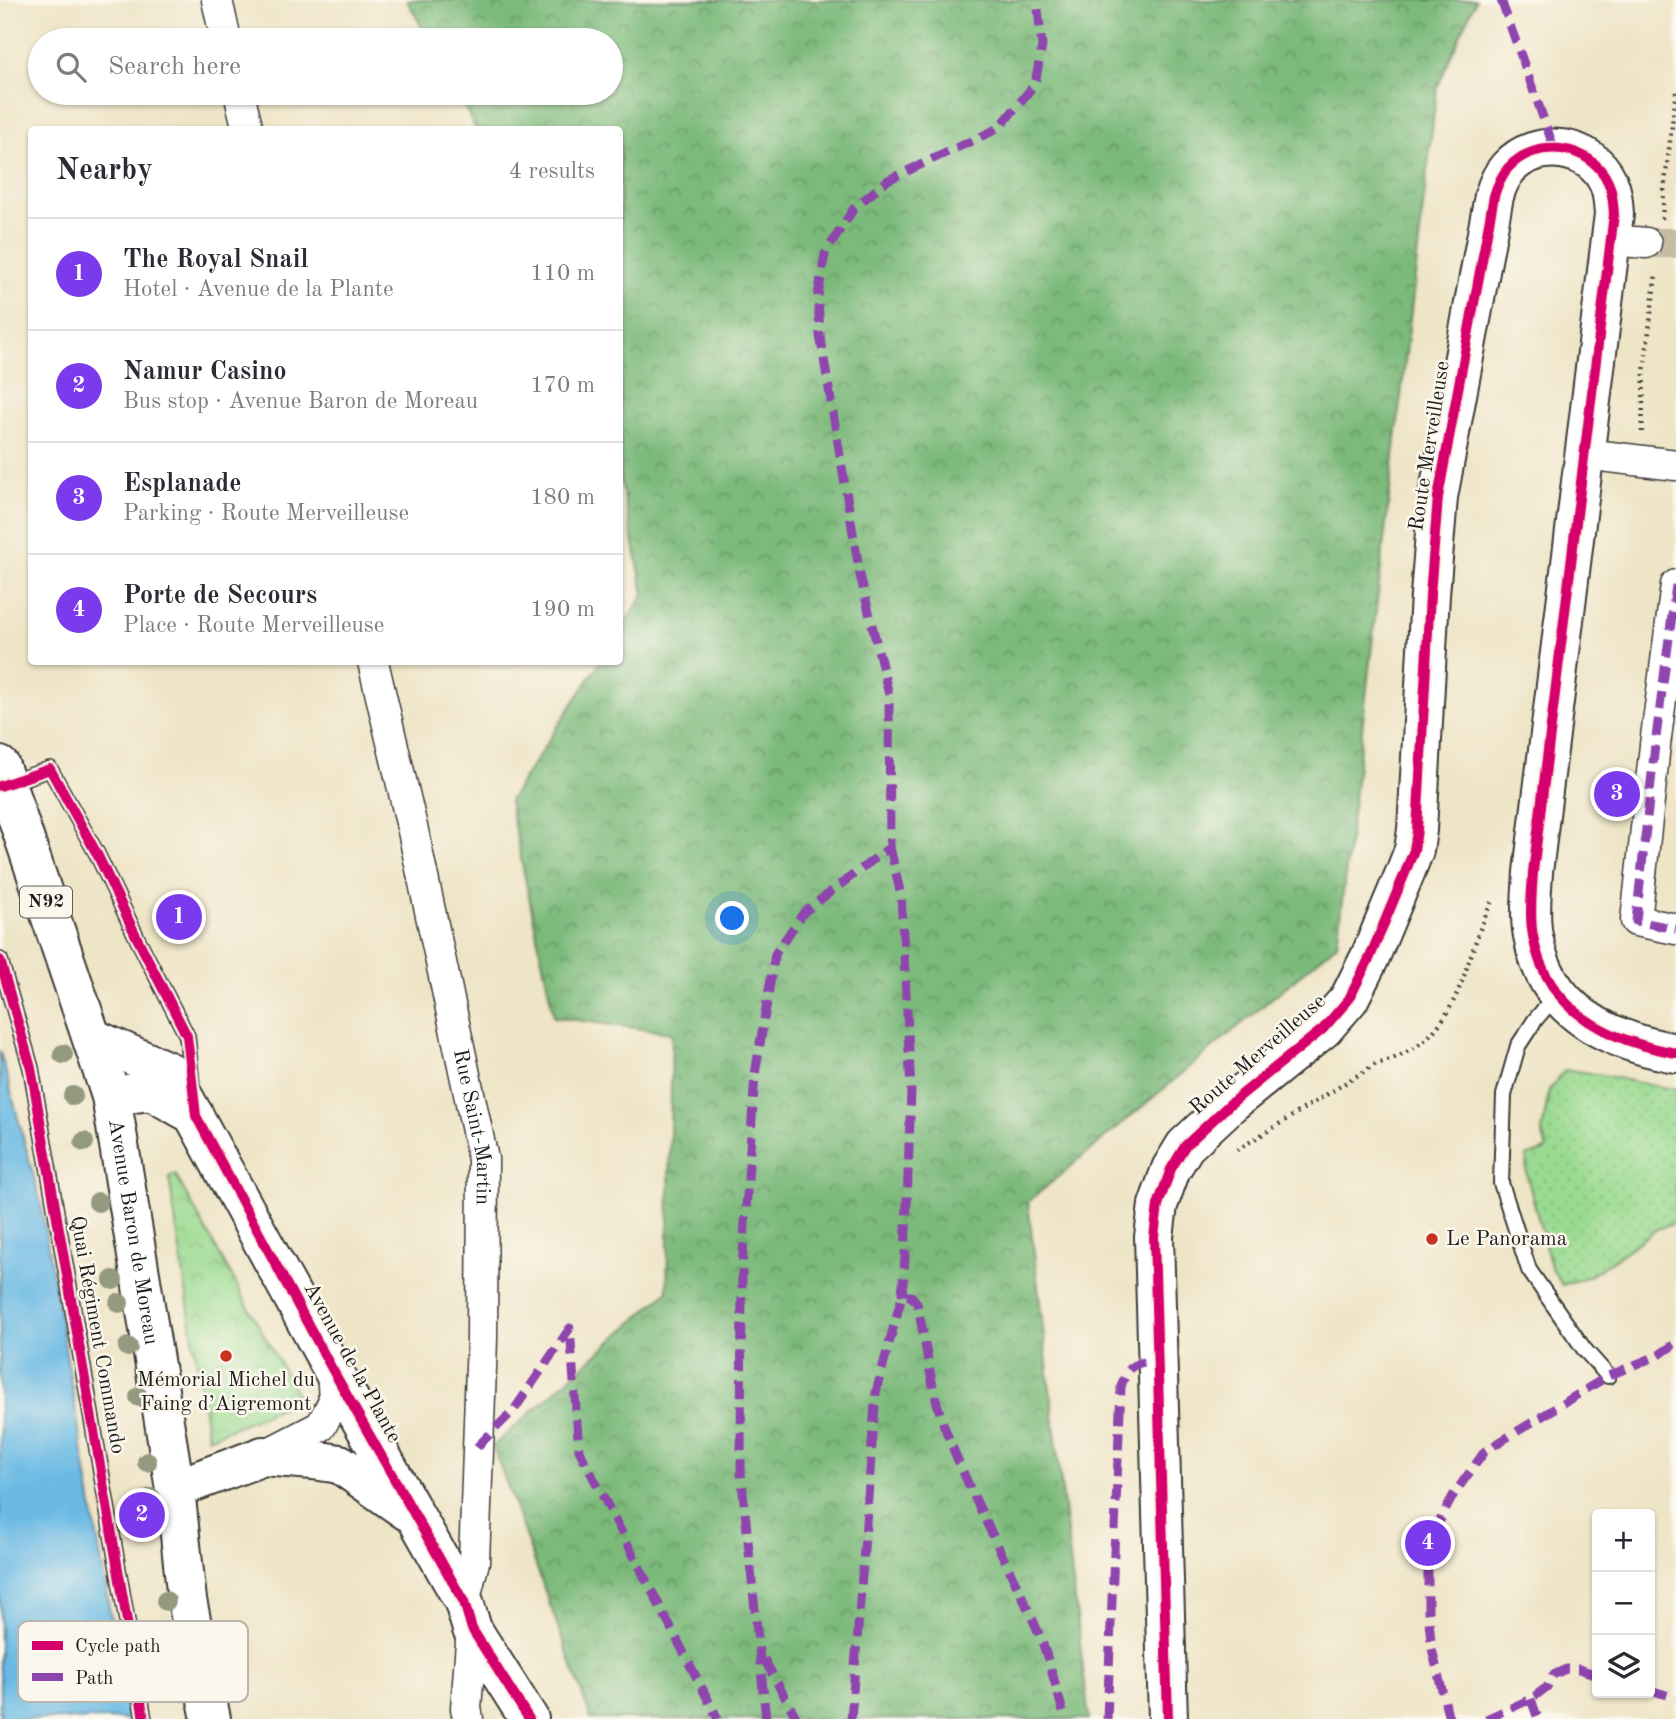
<!DOCTYPE html>
<meta charset="utf-8">
<style>
:root{--surface:#fff;--page:#f2f2f3;--text:#2b2b33;--muted:#7c7c81;--line:#e1e1e2;--accent:#7c3aed}
body{margin:0;font-family:"Old Standard TT",serif;background:var(--page);color:var(--text)}
.controls{position:absolute;right:21px;bottom:21px;display:grid;overflow:hidden;border-radius:7px;box-shadow:0 2px 5px #0004}
.controls button{width:63px;height:63px;display:grid;place-items:center;padding:0;border:0;border-bottom:2px solid var(--line);background:var(--surface);color:var(--text);font:35px sans-serif}
.you{position:absolute;left:733px;top:919px;width:24px;height:24px;margin:-18px;border:5px solid #fff;border-radius:50%;background:#1a73e8;box-shadow:0 0 0 10px #1a73e833}
.badge{display:grid;place-items:center;width:46px;height:46px;border-radius:50%;background:var(--accent);color:#fff;font-size:23px;font-weight:700}
.pin{position:absolute;translate:-50% -50%;border:4px solid #fff;box-shadow:0 2px 7px #0006}
.list{margin:0;padding:0;list-style:none}
h2{display:flex;justify-content:space-between;align-items:center;height:91px;margin:0;padding:0 28px;font-size:30px}
h2 small{font-size:23px;font-weight:400;color:var(--muted)}
.list li{display:grid;grid-template-columns:46px 1fr auto;gap:21px;align-items:center;box-sizing:border-box;height:112px;padding:0 28px;border-top:2px solid var(--line)}
.list b{display:block;font-size:26px;white-space:nowrap}
.list p{margin:0;font-size:23px;white-space:nowrap;color:var(--muted)}
.list em{font-size:23px;font-style:normal;color:var(--muted)}
.icon{flex:none;width:38px;height:38px;fill:none;stroke:currentColor;stroke-width:2;stroke-linecap:round;stroke-linejoin:round}
.map{position:relative;flex:none;width:1676px;height:1719px;overflow:hidden}
.search{position:absolute;background:var(--surface);box-shadow:0 2px 5px #0004;left:28px;top:28px;width:595px;height:77px;display:flex;align-items:center;gap:18px;box-sizing:border-box;padding:0 24px;border-radius:38px;color:var(--muted);font-size:26px}
.panel{position:absolute;background:var(--surface);box-shadow:0 2px 5px #0004;left:28px;top:126px;width:595px;height:539px;border-radius:7px}
.map>svg:first-child{display:block}
.grass{fill:url(#grass-dots);stroke:#5b7b56;stroke-width:2}
.forest{fill:url(#forest-crowns);stroke:#4c6b4b;stroke-width:2}
.park{fill:url(#park-crowns);stroke:#5b7b56;stroke-width:2}
.water{fill:#69b9e4;stroke:#426a80;stroke-width:2}
.lines{fill:none;stroke-linecap:round;stroke-linejoin:round}
.street-tunnel{stroke:#c4bca4;stroke-width:30;stroke-dasharray:30 15;stroke-linecap:butt}
.lane-casing{stroke:#3c3a36;stroke-width:18}
.street-casing{stroke:#3c3a36;stroke-width:33}
.secondary-casing{stroke:#3c3a36;stroke-width:42}
.primary-casing{stroke:#3c3a36;stroke-width:42}
.path{stroke:#3c3a36;stroke-width:4.5;stroke-dasharray:2 5;stroke-linecap:butt}
.lane{stroke:#fff;stroke-width:14}
.street{stroke:#fff;stroke-width:30}
.secondary{stroke:#fff;stroke-width:38}
.primary{stroke:#fff;stroke-width:38}
.quiet{stroke:#8e44ad;stroke-width:9;stroke-dasharray:18 9;stroke-linecap:butt}
.cycleway-casing{stroke:#fbf7ec;stroke-width:15}
.cycleway{stroke:#d6006c;stroke-width:10}
.tree{fill:#939a7f}
.poi-dot{fill:#c8321e;stroke:#fbf7ec;stroke-width:2.5}
.labels{text-anchor:middle;dominant-baseline:central;stroke-width:5;stroke-linejoin:round;paint-order:stroke}
.shield{fill:#fbf7ec;stroke:#5f5e5a;stroke-width:2}
.shield-label{font-size:19px;font-weight:bold;fill:#1c1c1c}
.street-label{font-size:21px;fill:#1c1c1c;stroke:#fbf7ec}
.poi-label{font-size:21px;fill:#1c1c1c;stroke:#fbf7ec;text-anchor:start}
.key{fill:#fbf7ec;stroke:#b8b5ae;stroke-width:2}
.key-label{font-size:19px;fill:#1c1c1c}
</style>
<div class="map">
<svg width="1676" height="1719" viewBox="0 0 1676 1719">
<defs>
<pattern id="grass-dots" width="8" height="8" patternUnits="userSpaceOnUse" patternTransform="scale(1.75)"><rect width="8" height="8" fill="#9ada90"/><path d="M2 2h.1M6 6h.1" fill="none" stroke="#84ba7c" stroke-width="1.8" stroke-linecap="round"/></pattern>
<pattern id="forest-crowns" width="20" height="18" patternUnits="userSpaceOnUse" patternTransform="scale(1.75)"><rect width="20" height="18" fill="#7bba7a"/><path d="M2 6a3 3 0 1 1 6 0M12 15a3 3 0 1 1 6 0" fill="none" stroke="#649663"/></pattern>
<pattern id="park-crowns" width="20" height="18" patternUnits="userSpaceOnUse" patternTransform="scale(1.75)"><rect width="20" height="18" fill="#9ada90"/><path d="M2 6a3 3 0 1 1 6 0M12 15a3 3 0 1 1 6 0" fill="none" stroke="#84ba7c"/></pattern>
</defs>
<rect width="100%" height="100%" fill="#fbf7ec"/>
<filter id="ink" filterUnits="userSpaceOnUse"><feTurbulence type="fractalNoise" baseFrequency=".0143" numOctaves="2"/><feDisplacementMap in="SourceGraphic" scale="14" xChannelSelector="R" yChannelSelector="G"/><feConvolveMatrix kernelMatrix="1 2 1 2 8 2 1 2 1" color-interpolation-filters="sRGB"/></filter>
<filter id="wash" filterUnits="userSpaceOnUse"><feTurbulence type="fractalNoise" baseFrequency=".00686" numOctaves="4" result="noise"/><feDisplacementMap in="SourceGraphic" scale="28" xChannelSelector="R" yChannelSelector="G"/><feGaussianBlur stdDeviation="1.57" result="paint"/><feColorMatrix in="noise" values="0 0 0 0 0 0 0 0 0 0 0 0 0 0 0 0 0 1.4 0 .05"/><feComposite in="paint" operator="in"/></filter>
<g filter="url(#wash)">
<rect width="100%" height="100%" fill="#eee4c6"/>
<path class="grass" d="M1565 1070C1603 1072 1638 1085 1676 1089V1223L1657 1229 1590 1276 1562 1285 1551 1267 1526 1172 1527 1155 1538 1153 1547 1149 1542 1132 1549 1090Z"/>
<path class="forest" d="M407 0H1476L1437 88 1337 944 1028 1202 1089 1719H591L493 1446 667 1292 672 1033 554 1017 509 801 600 662H620V631L644 594 620 478V130L476 129 457 93H611V40H429Z"/>
<path class="park" d="M175 1174 300 1400 208 1438 169 1177Z"/>
<path class="water" d="M0 1051 40 1200 128 1719H0Z"/>
</g>
<g filter="url(#ink)">
<g class="lines">
<path class="street-tunnel" d="M1646 243H1676"/>
<defs>
<path id="lane" d="M7 784 50 769 97 854 138 940 187 1036 192 1087
M0 960 31 1068 144 1719
M1557 994 1535 1020 1518 1046 1504 1095 1501 1183 1529 1270 1584 1349 1608 1376"/>
<g id="street">
<path d="M217 0 226 40"/>
<path d="M239 93 248 130"/>
<path d="M1610 240 1646 243"/>
<path d="M1585 454 1676 465"/>
<path d="M1676 585 1655 745 1636 921 1676 929"/>
<path id="s1" d="M373 662 413 831 483 1159 482 1339 474 1562 464 1602"/>
<path d="M263 1456 321 1426 334 1401 332 1369"/>
<path d="M468 1719 466 1708 472 1629"/>
</g>
<path id="secondary" d="M92 1038 170 1072 331 1367 464 1602 472 1629 529 1719
M111 1096 151 1091 194 1115
M175 1489 263 1456 313 1460 340 1464 407 1511
M1168 1719 1154 1237 1158 1205 1171 1169 1185 1146 1230 1104 1323 1029 1349 999 1370 957 1405 873 1414 850 1417 830 1430 595 1438 497 1494 196C1497 186 1501 176 1508 168 1536 137 1591 144 1608 182 1613 192 1613 203 1614 214L1533 872C1532 893 1529 915 1533 936 1546 1011 1608 1041 1676 1053"/>
<g id="primary">
<path id="s2" d="M0 766 111 1096 175 1489 187 1600 211 1719"/>
</g>
</defs>
<use href="#lane" class="lane-casing"/>
<use href="#street" class="street-casing"/>
<use href="#secondary" class="secondary-casing"/>
<use href="#primary" class="primary-casing"/>
<path class="path" d="M1662 219 1664 191 1676 92
M1642 432 1644 372 1656 273
M1237 1150 1376 1064C1464 1041 1459 967 1493 899"/>
<use href="#lane" class="lane"/>
<use href="#street" class="street"/>
<use href="#secondary" class="secondary"/>
<use href="#primary" class="primary"/>
<path class="quiet" d="M1501 0 1554 148
M1676 585 1655 745 1636 921 1676 929
M890 847 901 896 911 1091 905 1258 902 1296
M477 1447 514 1410 570 1328 579 1450 718 1719
M764 1659 797 1719
M1650 1690 1676 1698
M1531 1699 1538 1719
M766 1719 741 1472 742 1269 755 1074 775 954 804 912 890 847 889 695 860 575 820 335 818 296 825 254 854 208 888 180 999 128 1035 84 1042 46 1037 0
M851 1719 876 1392 902 1296H911L917 1303C926 1343 930 1384 943 1423 969 1493 1006 1559 1036 1627 1049 1657 1056 1688 1065 1719
M1107 1719 1121 1387C1128 1363 1135 1363 1158 1360
M1449 1719 1432 1649 1428 1612V1543L1454 1494 1485 1451 1608 1376 1659 1355 1676 1343
M1486 1719 1531 1699 1547 1687 1553 1675 1566 1669H1579L1597 1675"/>
<defs>
<path id="cycleway" d="M0 786 50 769 97 854 138 940 187 1036 196 1116 331 1367 464 1602 472 1629 529 1719
M0 960 31 1068 144 1719
M1168 1719 1154 1237 1158 1205 1171 1169 1185 1146 1230 1104 1323 1029 1349 999 1370 957 1405 873 1414 850 1417 830 1430 595 1438 497 1494 196C1497 186 1501 176 1508 168 1536 137 1591 144 1608 182 1613 192 1613 203 1614 214L1533 872C1532 893 1529 915 1533 936 1546 1011 1608 1041 1676 1053"/>
</defs>
<use href="#cycleway" class="cycleway-casing"/>
<use href="#cycleway" class="cycleway"/>
</g>
<g class="tree">
<circle cx="63" cy="1054" r="10"/>
<circle cx="73" cy="1096" r="10"/>
<circle cx="84" cy="1142" r="10"/>
<circle cx="98" cy="1202" r="10"/>
<circle cx="113" cy="1280" r="10"/>
<circle cx="119" cy="1303" r="10"/>
<circle cx="128" cy="1347" r="10"/>
<circle cx="139" cy="1397" r="10"/>
<circle cx="147" cy="1462" r="10"/>
<circle cx="151" cy="1498" r="10"/>
<circle cx="166" cy="1601" r="10"/>
<circle cx="183" cy="1692" r="10"/>
</g>
</g>
<g class="poi-dot">
<circle cx="1432" cy="1239" r="7"/>
<circle cx="226" cy="1356" r="7"/>
</g>
<g class="labels">
<rect class="shield" x="20" y="886.5" width="52" height="31" rx="5"/>
<g class="shield-label">
<text x="46" y="902">N92</text>
</g>
<g class="street-label">
<text transform="translate(1430 446) rotate(-81)">Route Merveilleuse</text>
<text transform="translate(1258 1055) rotate(-41)">Route Merveilleuse</text>
<text stroke="none"><textPath href="#s1" startOffset="476">Rue Saint-Martin</textPath></text>
<text stroke="none"><textPath href="#s2" startOffset="486">Avenue Baron de Moreau</textPath></text>
<text transform="translate(97 1335) rotate(80)">Quai Régiment Commando</text>
<text transform="translate(352 1363) rotate(61)">Avenue de la Plante</text>
</g>
<g class="poi-label">
<text x="1446" y="1239">Le Panorama</text>
<text x="226" y="1380" text-anchor="middle">Mémorial Michel du<tspan x="226" dy="24">Faing d’Aigremont</tspan></text>
</g>
</g>
<rect x="18" y="1621" width="230" height="81" rx="10" class="key"/>
<rect x="32" y="1641" width="31" height="9" fill="#d6006c"/>
<rect x="32" y="1673" width="31" height="8" fill="#8e44ad"/>
<g class="key-label">
<text x="75" y="1652">Cycle path</text>
<text x="75" y="1684">Path</text>
</g>
</svg>
<div class="controls">
<button>+</button>
<button>−</button>
<button><svg class="icon" aria-label="layers" viewBox="0 0 24 24"><path d="M12 4l9 5-9 5-9-5zM3 14l9 5 9-5"/></svg></button>
</div>
<div class="you"></div>
<div class="pin badge" style="left:179px;top:917px">1</div>
<div class="pin badge" style="left:142px;top:1515px">2</div>
<div class="pin badge" style="left:1617px;top:794px">3</div>
<div class="pin badge" style="left:1428px;top:1543px">4</div>
<div class="search"><svg class="icon" aria-label="search" viewBox="0 0 24 24"><circle cx="10" cy="10" r="6"/><path d="M15 15l6 6"/></svg>Search here</div>
<section class="panel">
<h2>Nearby<small>4 results</small></h2>
<ul class="list">
<li><span class="badge">1</span><div><b>The Royal Snail</b><p>Hotel · Avenue de la Plante</p></div><em>110 m</em></li>
<li><span class="badge">2</span><div><b>Namur Casino</b><p>Bus stop · Avenue Baron de Moreau</p></div><em>170 m</em></li>
<li><span class="badge">3</span><div><b>Esplanade</b><p>Parking · Route Merveilleuse</p></div><em>180 m</em></li>
<li><span class="badge">4</span><div><b>Porte de Secours</b><p>Place · Route Merveilleuse</p></div><em>190 m</em></li>
</ul>
</section>
</div>
